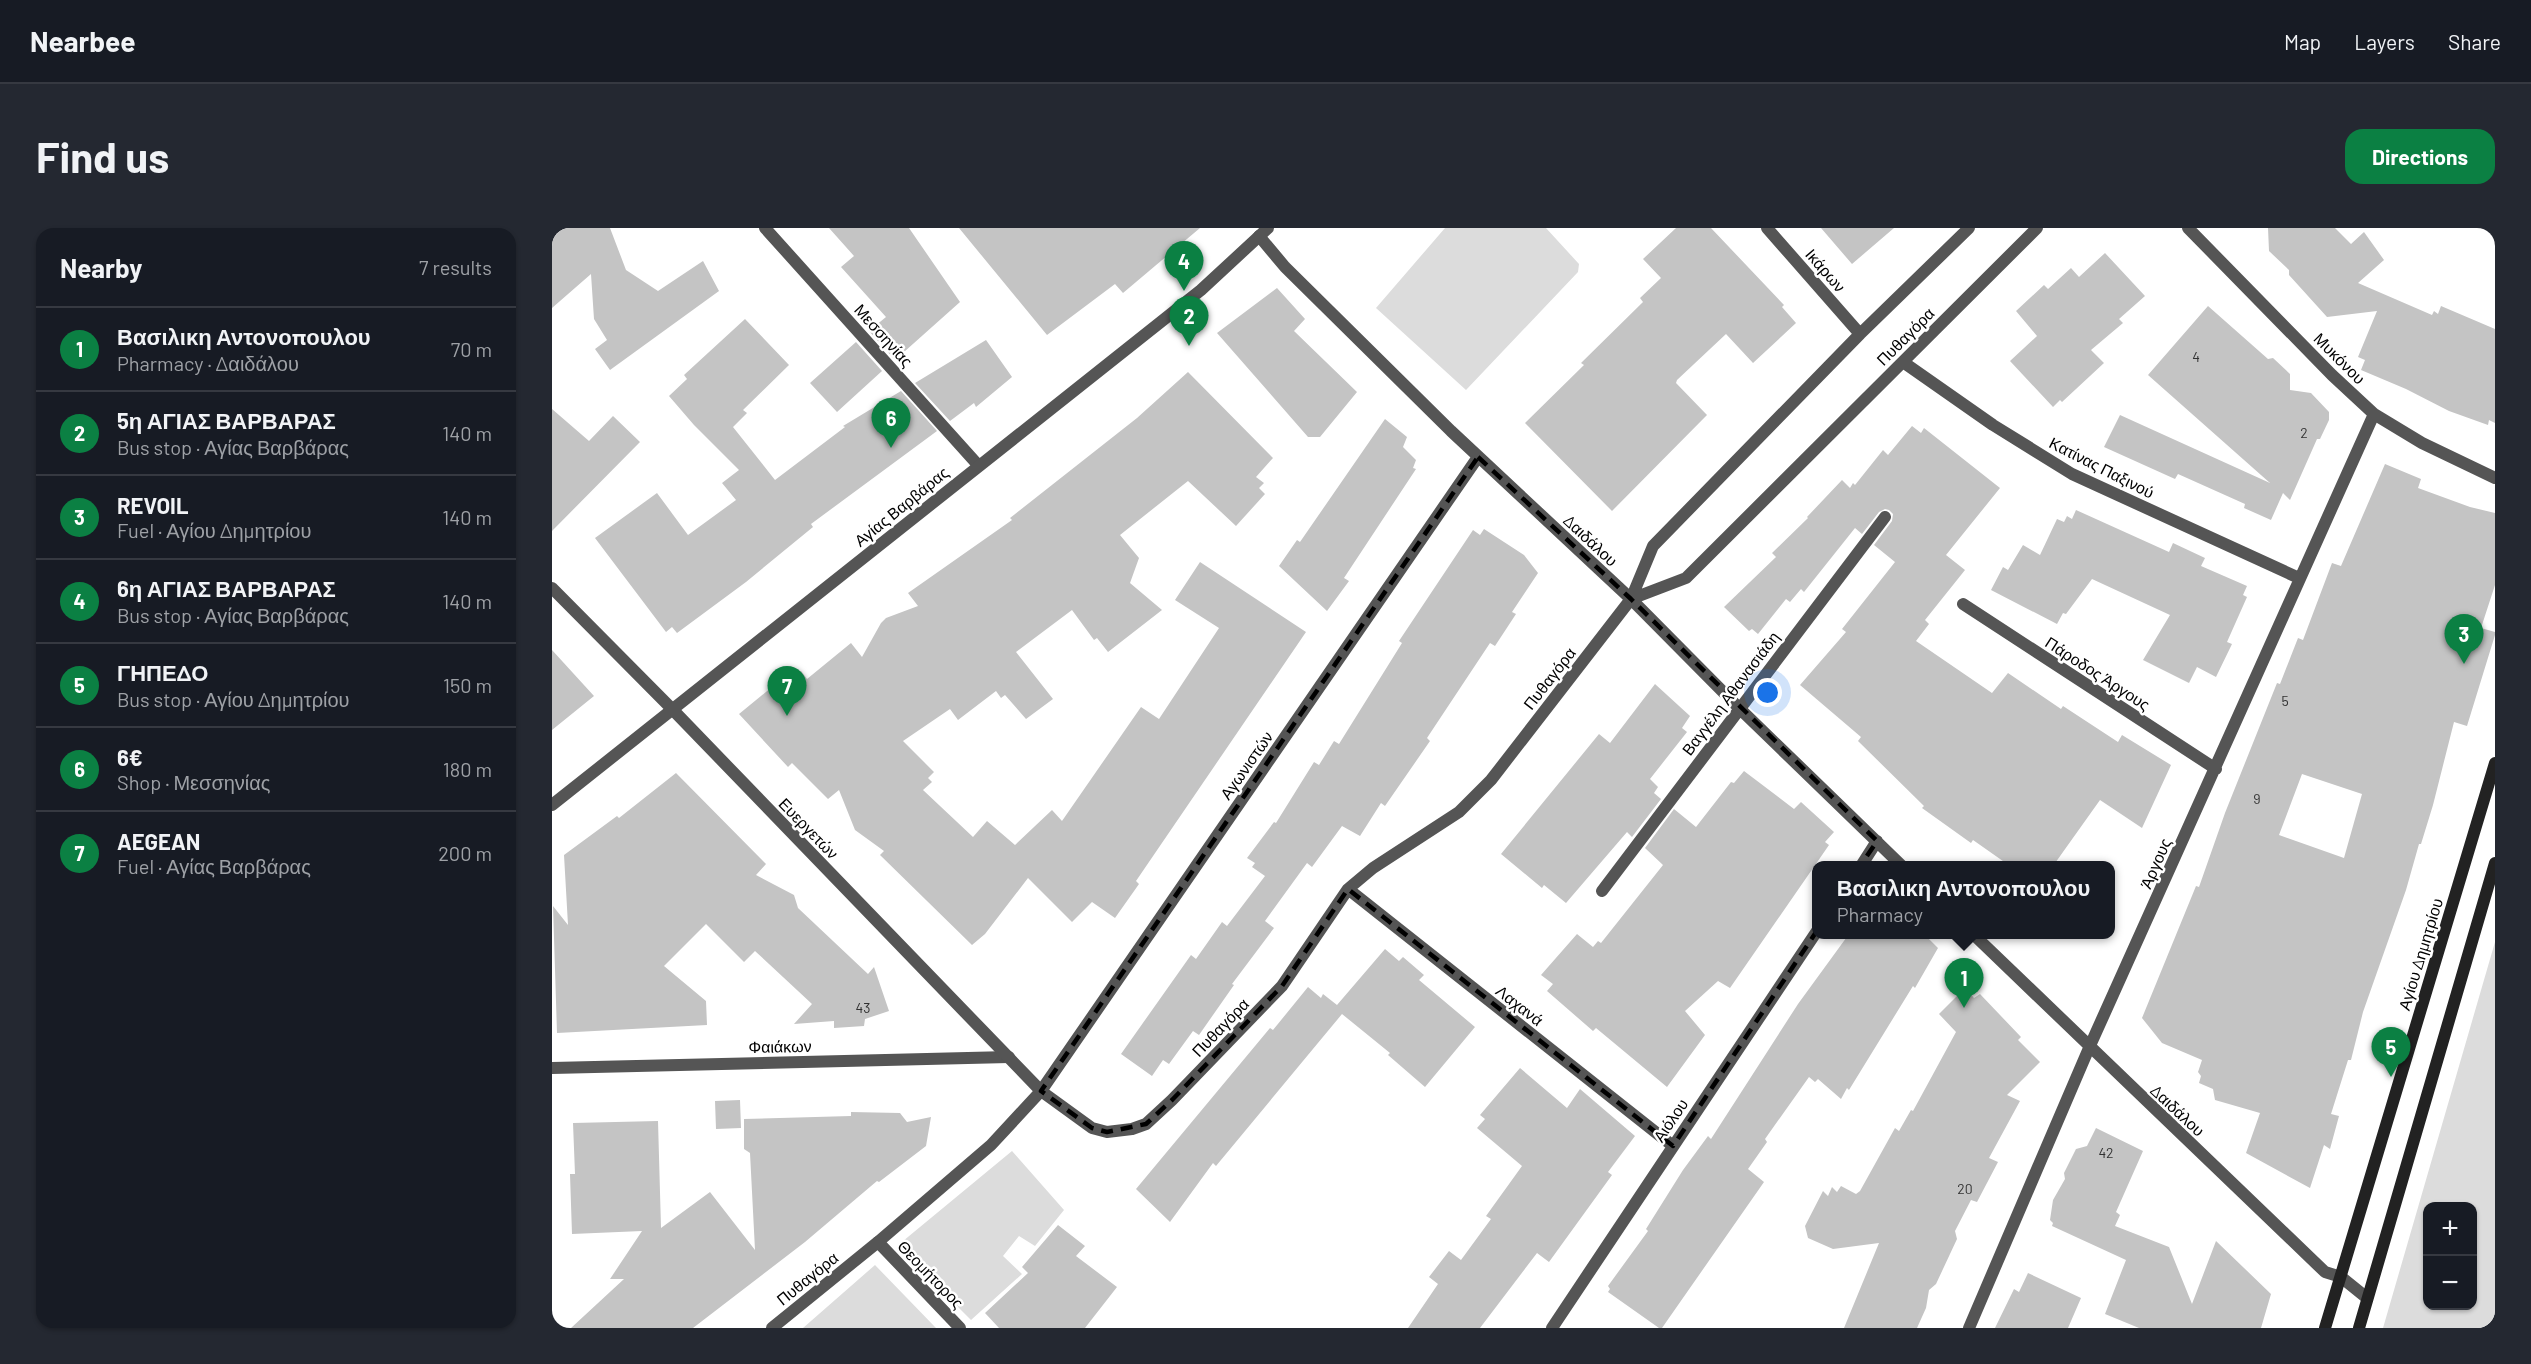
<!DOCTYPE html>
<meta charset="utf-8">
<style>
:root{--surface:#171b24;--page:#242831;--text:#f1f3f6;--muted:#9ea1a6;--line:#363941;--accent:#0b8043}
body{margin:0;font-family:Barlow,sans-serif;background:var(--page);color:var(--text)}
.controls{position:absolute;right:18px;bottom:18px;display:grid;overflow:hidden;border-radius:12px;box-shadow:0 2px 4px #0004}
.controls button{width:54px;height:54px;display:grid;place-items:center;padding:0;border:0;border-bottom:2px solid var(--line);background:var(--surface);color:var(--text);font:30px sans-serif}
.you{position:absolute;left:1216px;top:465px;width:21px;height:21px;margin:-15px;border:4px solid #fff;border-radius:50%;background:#1a73e8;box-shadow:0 0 0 9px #1a73e833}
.badge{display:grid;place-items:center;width:39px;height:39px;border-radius:50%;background:var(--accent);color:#fff;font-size:20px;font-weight:700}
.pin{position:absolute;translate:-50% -50px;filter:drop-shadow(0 2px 3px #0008)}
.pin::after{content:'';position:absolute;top:32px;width:21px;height:18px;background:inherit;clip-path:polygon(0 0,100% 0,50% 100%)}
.popup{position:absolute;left:1260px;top:633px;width:303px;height:78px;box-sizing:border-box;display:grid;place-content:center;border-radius:12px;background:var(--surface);filter:drop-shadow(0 2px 4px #0005);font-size:20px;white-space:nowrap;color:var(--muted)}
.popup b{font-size:22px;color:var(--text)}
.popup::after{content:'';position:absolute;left:50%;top:100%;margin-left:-12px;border:12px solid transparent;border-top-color:var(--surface)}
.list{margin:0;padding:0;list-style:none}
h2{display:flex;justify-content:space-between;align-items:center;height:78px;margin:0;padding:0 24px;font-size:26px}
h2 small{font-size:20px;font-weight:400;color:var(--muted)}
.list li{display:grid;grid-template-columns:39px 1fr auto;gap:18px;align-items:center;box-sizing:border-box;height:84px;padding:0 24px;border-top:2px solid var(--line)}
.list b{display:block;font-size:22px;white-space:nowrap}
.list p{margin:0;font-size:20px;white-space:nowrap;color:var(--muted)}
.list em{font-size:20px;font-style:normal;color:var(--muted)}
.map{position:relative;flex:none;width:1943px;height:1100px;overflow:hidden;border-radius:18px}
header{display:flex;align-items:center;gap:36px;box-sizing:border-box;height:84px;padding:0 30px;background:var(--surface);border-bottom:2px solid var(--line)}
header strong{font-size:28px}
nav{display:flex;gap:33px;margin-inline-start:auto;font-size:21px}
.intro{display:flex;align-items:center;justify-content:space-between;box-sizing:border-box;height:144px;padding:0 36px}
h1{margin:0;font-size:42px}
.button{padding:15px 27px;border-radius:18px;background:var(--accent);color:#fff;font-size:21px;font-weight:700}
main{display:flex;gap:36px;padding:0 36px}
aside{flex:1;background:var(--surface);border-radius:18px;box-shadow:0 2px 4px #0004}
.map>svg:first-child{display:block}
.green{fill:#dcdcdc;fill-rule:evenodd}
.building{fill:#c4c4c4;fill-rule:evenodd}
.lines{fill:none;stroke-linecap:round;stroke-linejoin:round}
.minor{stroke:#555;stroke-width:12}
.tertiary{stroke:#555;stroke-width:12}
.secondary{stroke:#222;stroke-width:12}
.marked{fill:none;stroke:#000;stroke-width:4.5;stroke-dasharray:12 8;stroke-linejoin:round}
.labels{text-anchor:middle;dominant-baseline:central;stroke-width:5;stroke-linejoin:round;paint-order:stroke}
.number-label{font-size:14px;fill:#313131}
.street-label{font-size:16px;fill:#000;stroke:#fff}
</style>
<header>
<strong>Nearbee</strong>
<nav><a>Map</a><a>Layers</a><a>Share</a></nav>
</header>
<div class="intro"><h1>Find us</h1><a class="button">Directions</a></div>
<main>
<aside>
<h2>Nearby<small>7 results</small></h2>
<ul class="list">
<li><span class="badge">1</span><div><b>Βασιλικη Αντονοπουλου</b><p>Pharmacy · Δαιδάλου</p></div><em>70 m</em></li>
<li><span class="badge">2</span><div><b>5η ΑΓΙΑΣ ΒΑΡΒΑΡΑΣ</b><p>Bus stop · Αγίας Βαρβάρας</p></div><em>140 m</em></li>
<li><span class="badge">3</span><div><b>REVOIL</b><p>Fuel · Αγίου Δημητρίου</p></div><em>140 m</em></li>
<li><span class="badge">4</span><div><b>6η ΑΓΙΑΣ ΒΑΡΒΑΡΑΣ</b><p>Bus stop · Αγίας Βαρβάρας</p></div><em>140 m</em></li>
<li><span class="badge">5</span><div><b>ΓΗΠΕΔΟ</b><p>Bus stop · Αγίου Δημητρίου</p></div><em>150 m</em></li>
<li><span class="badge">6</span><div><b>6€</b><p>Shop · Μεσσηνίας</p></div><em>180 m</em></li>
<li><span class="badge">7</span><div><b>AEGEAN</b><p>Fuel · Αγίας Βαρβάρας</p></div><em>200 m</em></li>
</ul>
</aside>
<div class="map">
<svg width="1943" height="1100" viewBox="0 0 1943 1100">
<rect width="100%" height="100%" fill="#fff"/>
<path class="green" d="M893 0H994L1027 36 1026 44 914 162 824 80Z
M1943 714V1100H1831ZM1876 978H1920V1078H1876Z
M460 923 512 982 483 1018 467 1008 451 1028 470 1046 419 1092 345 1018Z
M323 1037 384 1100H251Z"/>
<path class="building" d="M0 0H58L74 42 106 63 151 33 167 63 58 142 43 121 55 112 42 91 39 46 0 80Z
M277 0H357L408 74 343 132 317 103 334 89 289 39 302 28Z
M407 0H648L571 65 563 56 495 107Z
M1124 0H1159L1232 77 1230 79 1244 95 1201 135 1174 106 1125 152 1124 155 1155 187 1060 283 973 195 1032 137 1029 135 1091 74 1088 70 1109 50 1091 31Z
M1269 0H1342L1300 36Z
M1716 0H1783L1799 16 1812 4 1832 32 1806 55 1880 87 1882 83 1886 86 1889 78 1943 101V195L1937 192 1936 197 1897 183 1854 161 1809 142 1813 132 1806 129 1825 83 1775 89 1737 47V42L1717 23Z
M1553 25 1593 68 1567 91 1571 95 1539 122 1552 135 1510 174 1508 172 1501 179 1458 133 1485 108 1464 83 1492 57 1496 61 1519 40 1527 49Z
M725 60 753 91 742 103 805 164 768 209H756L665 105Z
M1656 78 1716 131 1721 130 1738 146V162L1759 165 1777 184V192L1768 211H1765L1738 272 1731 265 1719 292 1692 280 1693 276 1626 246 1623 251 1552 219 1568 187 1718 255 1596 147Z
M193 91 237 137 191 182 195 185 181 199 223 252 293 199 291 198 349 163 385 203 259 296 261 299 194 354 125 405 120 399 114 404 43 310 105 265 136 307 184 272 170 255 187 242 142 197 117 168 135 151 132 147Z
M434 112 460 149 424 179 422 175 398 193 363 155Z
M304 114 330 143 285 184 258 155Z
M636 144 721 230 704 249 712 255 707 260 713 266 684 298 636 253 568 307 587 330 578 355 610 382 556 424 545 410 542 412 520 382 464 424 501 471 474 491 453 467 449 470 444 463 406 492 398 481 351 513 382 544 376 550 380 554 371 562 421 609 435 593 463 617 500 582 510 593 589 479 607 491 667 400 623 372 648 334 754 404 584 653 587 656 563 690 540 674 520 694 476 650 433 706 420 717 328 627 332 623 303 602 287 562 276 571 240 535 236 539 187 486 226 454 230 459 249 443 255 451 299 415 310 429 329 395 334 390 366 378 356 365 460 292 458 290 585 190Z
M0 181 37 213 61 188 88 214 0 303Z
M833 191 855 209 851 219 864 232 861 240 864 241 792 350 797 353 775 383 727 338 745 312 748 314Z
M1360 198 1369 205 1372 200 1448 260 1394 327 1413 342 1373 392 1377 396 1364 413 1440 465 1456 445 1509 481 1511 478 1566 514 1570 507 1619 537 1590 600 1548 572 1501 638H1458L1421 612 1419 615 1370 580 1372 578 1306 513 1309 509 1248 457 1294 404 1290 401 1343 334 1322 317 1340 293 1341 286 1337 282 1333 281 1327 284 1310 306 1303 300 1252 364 1249 361 1238 374 1234 371 1206 406 1200 401 1197 403 1172 379 1224 329 1220 325 1256 290 1255 289 1290 252 1298 260 1301 255 1303 257 1331 222 1336 227Z
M1833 236 1869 251 1866 260 1918 279 1943 285V357L1929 400 1943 404V407L1915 498 1902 494 1881 577 1869 616H1867L1854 662 1811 784 1799 832H1796L1779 886 1787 888 1778 921 1772 917 1758 960 1694 925 1708 885 1663 872 1661 861 1647 855 1649 848 1646 844 1650 832 1610 815 1590 790 1644 658 1647 659 1673 585 1725 455 1728 456 1746 410 1751 412 1780 335 1789 338ZM1750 546 1810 566 1792 630 1727 607Z
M1524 282 1617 324 1621 315 1653 330 1649 338 1695 358 1691 367 1695 369 1675 414 1680 416 1664 449 1645 439 1637 455 1591 432 1618 387 1540 351 1514 386 1511 385 1505 396 1439 362 1451 339 1456 342 1471 317 1488 327 1505 291 1512 294 1515 288 1520 291Z
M932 301 972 327 986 345 960 384 964 386 943 418 938 415 875 510 878 513 833 578 829 575 808 608 790 598 760 639 755 635 713 693 722 700 680 756 682 757 647 807 641 803 617 836 611 832 600 848 569 826 639 727 644 731 670 694 675 698 713 648 700 639 703 635 695 630 722 594 724 595 762 534 767 537 782 513 787 516 850 415 847 413 921 302 928 307Z
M0 422 42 468 0 502Z
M1103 456 1138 488 1130 500 1135 504 1098 551 1106 559 1102 565 1109 571 1080 609 1075 604 1014 675 992 657 990 660 949 626 1047 506 1058 515Z
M1192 543 1242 581 1249 574 1282 604 1273 614 1277 617 1178 760 1166 753 1133 783 1153 807 1115 859 1044 800 1041 803 995 763 1001 756 989 747 1025 706 1041 719 1046 713 1049 715 1111 637 1093 620 1122 581 1144 599 1179 554 1182 555Z
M124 545 214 636 204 647 242 667 246 680 316 746 322 739 337 783 313 791 312 798 282 800V793L242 796 260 776 203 723 192 734 154 696 112 738 154 773 155 797 5 805 1 678 16 697 12 627 65 588 67 590Z
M1297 706H1372L1386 720 1363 760 1361 758 1297 862 1295 860 1289 871 1266 851 1263 854 1257 849 1213 911 1215 914 1196 941 1212 954 1110 1100H1107L1056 1064 1058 1061 1056 1058 1096 1003 1094 1001 1131 942 1156 908 1159 911 1246 776Z
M833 721 847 733 851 729 872 747 867 752 923 799 873 859 836 827 838 825 790 786 664 938 661 935 618 994 584 961 718 800 721 802 756 759 769 770 771 766 785 777Z
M1413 760 1422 770 1428 766 1469 809 1466 812 1488 834 1455 867 1468 873 1437 930 1446 934 1425 974 1419 972 1403 1003 1405 1011 1384 1056 1377 1062 1374 1080 1365 1100H1292L1327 1015 1281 1021 1256 1010 1253 998 1271 963 1276 968 1280 959 1285 964 1289 958 1304 966 1308 963 1343 900 1347 903 1359 882 1361 883 1404 804 1387 786Z
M968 840 1015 880 1028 861 1083 908 1056 944 1060 947 997 1034 985 1025 928 1100H856L886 1056 877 1049 897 1023 909 1032 939 991 934 988 970 938 925 900 933 891 928 887Z
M188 872 189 900 164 901 163 873Z
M299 884 348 885 355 894 379 889 374 918 327 954 325 953 253 1014 141 1100H19L72 1051H58L90 1003 20 1006 18 946H23L21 895 106 893 109 1000 158 964 203 1022 198 925 192 921V891L299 888Z
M1544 900 1591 923 1564 984 1568 987 1563 998 1617 1019 1640 1076 1664 1013 1719 1066 1709 1100H1587L1553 1086 1574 1032 1500 998 1501 995 1498 992 1501 972 1513 951 1512 945 1524 921 1535 918Z
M506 997 533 1018 524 1028 565 1059 533 1100H447L433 1085 476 1045 470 1039Z
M1476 1045 1529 1070 1516 1100H1443L1462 1061 1467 1064Z"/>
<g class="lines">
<path class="minor" d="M213 0 426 237
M1215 0 1308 106
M1636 0 1780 147 1822 186 1870 215 1943 250
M707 8 733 39 899 203 1079 371 1187 480 1350 638
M1351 134 1441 197 1520 246 1747 350
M926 229 489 863 540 900 555 904 580 901 594 896 620 872 730 758 796 661 821 640 907 584 939 552 1079 371 1101 318 1308 106 1417 0
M0 360 122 483
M1079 371 1134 350 1485 0
M1411 376 1664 541
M1309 638 1325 613
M796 661 1121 918
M1050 663 1333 289
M1421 706 1773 1044 1789 1049 1815 1070
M0 840 457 829
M326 1014 408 1100
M1000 1100 1265 703
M1417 1100 1537 820 1822 186"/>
<path class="tertiary" d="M122 483 489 863 439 917 326 1014 220 1100
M0 577 649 62 716 0"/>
<path class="secondary" d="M1773 1100 1943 535
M1807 1100 1943 635"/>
</g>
<path class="marked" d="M926 229 1079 371 1325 613 1121 918 796 661 730 758 620 872 594 896 555 904 540 900 489 863Z"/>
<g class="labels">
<g class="number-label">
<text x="1644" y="128">4</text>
<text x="1752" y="204">2</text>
<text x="1733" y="472">5</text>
<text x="1705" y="570">9</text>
<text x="311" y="779">43</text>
<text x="1554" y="924">42</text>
<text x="1413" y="960">20</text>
</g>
<g class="street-label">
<text transform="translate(1274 42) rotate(49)">Ικάρων</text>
<text transform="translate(332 107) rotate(48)">Μεσσηνίας</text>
<text transform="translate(1353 108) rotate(-45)">Πυθαγόρα</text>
<text transform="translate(1788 130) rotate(45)">Μυκόνου</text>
<text transform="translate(1550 239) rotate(27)">Κατίνας Παξινού</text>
<text transform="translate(349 278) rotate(-39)">Αγίας Βαρβάρας</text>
<text transform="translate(1039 312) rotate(43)">Δαιδάλου</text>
<text transform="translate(1546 445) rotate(33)">Πάροδος Άργους</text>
<text transform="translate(997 450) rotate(-52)">Πυθαγόρα</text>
<text transform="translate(1178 465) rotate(-53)">Βαγγέλη Αθανασιάδη</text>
<text transform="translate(694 537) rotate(-55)">Αγωνιστών</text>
<text transform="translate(257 600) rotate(46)">Ευεργετών</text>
<text transform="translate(1603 635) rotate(-66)">Άργους</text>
<text transform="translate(1868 726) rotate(-73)">Αγίου Δημητρίου</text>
<text transform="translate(968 777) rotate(38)">Λαχανά</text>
<text transform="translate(668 799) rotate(-46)">Πυθαγόρα</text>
<text transform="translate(228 818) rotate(-1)">Φαιάκων</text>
<text transform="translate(1626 882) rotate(43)">Δαιδάλου</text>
<text transform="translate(1118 892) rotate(-56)">Αιόλου</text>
<text transform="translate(379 1046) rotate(46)">Θεομήτορος</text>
<text transform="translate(255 1050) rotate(-39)">Πυθαγόρα</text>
</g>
</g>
</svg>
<div class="controls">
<button>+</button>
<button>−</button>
</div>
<div class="you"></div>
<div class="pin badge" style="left:1412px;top:780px">1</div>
<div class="popup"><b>Βασιλικη Αντονοπουλου</b>Pharmacy</div>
<div class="pin badge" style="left:637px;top:118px">2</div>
<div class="pin badge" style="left:1912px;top:436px">3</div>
<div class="pin badge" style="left:632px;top:63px">4</div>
<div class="pin badge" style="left:1839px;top:849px">5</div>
<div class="pin badge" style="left:339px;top:220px">6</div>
<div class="pin badge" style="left:235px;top:488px">7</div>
</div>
</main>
